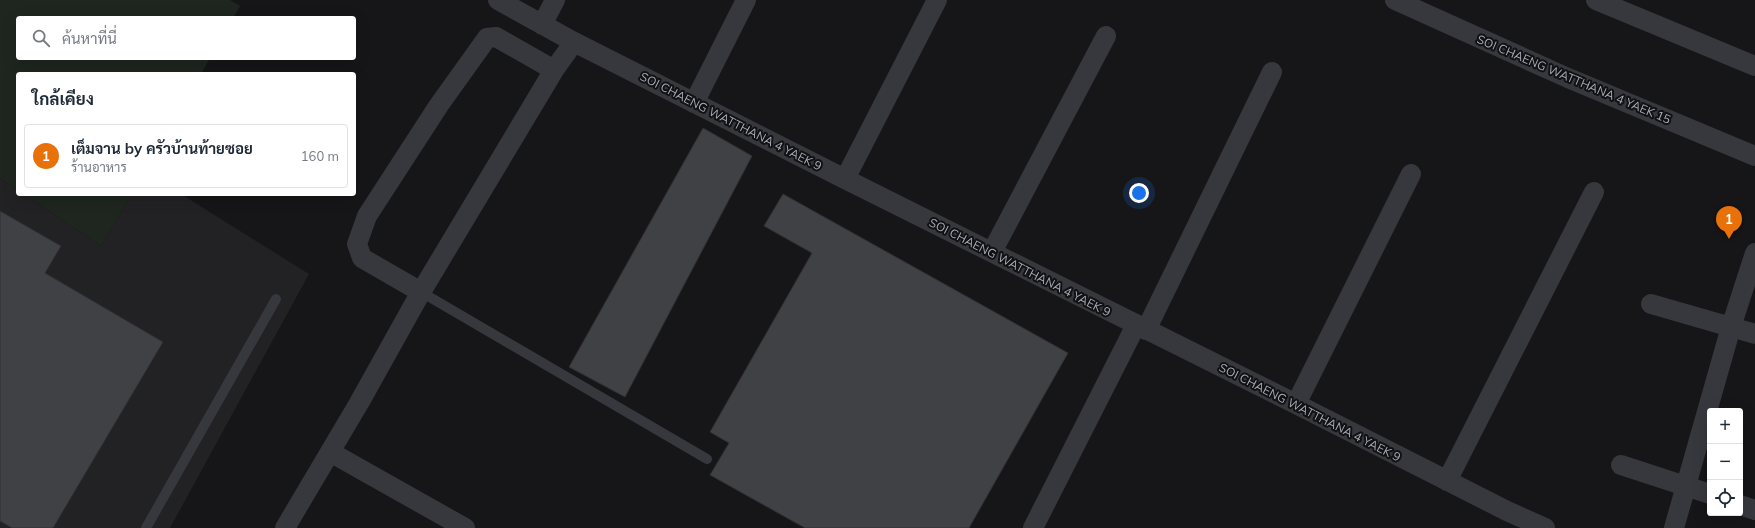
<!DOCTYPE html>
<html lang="th">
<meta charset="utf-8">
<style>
:root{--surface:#fff;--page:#f6f6f7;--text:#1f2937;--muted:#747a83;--line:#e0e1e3;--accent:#7e6636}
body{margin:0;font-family:Mulish,Sarabun,sans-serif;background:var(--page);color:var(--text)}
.controls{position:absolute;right:12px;bottom:12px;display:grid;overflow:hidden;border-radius:4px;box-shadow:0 4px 16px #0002}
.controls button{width:36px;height:36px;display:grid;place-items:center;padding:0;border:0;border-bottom:1px solid var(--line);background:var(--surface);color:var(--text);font:20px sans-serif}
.you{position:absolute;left:1139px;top:193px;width:14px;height:14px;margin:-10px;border:3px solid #fff;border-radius:50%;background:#1a73e8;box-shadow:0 0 0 6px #1a73e833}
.badge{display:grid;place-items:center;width:26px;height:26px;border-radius:50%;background:var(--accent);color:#fff;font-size:13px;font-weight:700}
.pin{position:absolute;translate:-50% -33px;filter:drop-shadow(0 1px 2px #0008)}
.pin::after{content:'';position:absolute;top:21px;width:14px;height:12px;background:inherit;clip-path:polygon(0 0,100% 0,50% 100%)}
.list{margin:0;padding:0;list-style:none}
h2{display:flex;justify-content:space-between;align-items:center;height:52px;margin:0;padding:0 16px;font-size:17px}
h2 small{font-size:13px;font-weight:400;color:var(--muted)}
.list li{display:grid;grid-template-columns:26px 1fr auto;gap:12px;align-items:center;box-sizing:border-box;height:64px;margin:0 8px 8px;padding:0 8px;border:1px solid var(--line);border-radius:4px}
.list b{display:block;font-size:15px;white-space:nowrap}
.list p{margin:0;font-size:13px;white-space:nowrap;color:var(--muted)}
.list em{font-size:13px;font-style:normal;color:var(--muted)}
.icon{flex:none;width:22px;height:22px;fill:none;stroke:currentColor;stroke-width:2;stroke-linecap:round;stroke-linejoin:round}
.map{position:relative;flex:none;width:1755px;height:528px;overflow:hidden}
.search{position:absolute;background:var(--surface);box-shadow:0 4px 16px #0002;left:16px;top:16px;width:340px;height:44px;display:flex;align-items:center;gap:10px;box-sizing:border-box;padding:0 14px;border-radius:4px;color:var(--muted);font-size:15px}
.panel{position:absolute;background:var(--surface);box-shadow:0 4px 16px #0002;left:16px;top:72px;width:340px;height:124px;border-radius:4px}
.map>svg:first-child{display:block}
.built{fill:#222225}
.green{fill:#1e261f}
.building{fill:#404145;stroke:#303034}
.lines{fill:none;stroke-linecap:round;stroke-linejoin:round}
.service{stroke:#37383d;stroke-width:10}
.minor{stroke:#37383d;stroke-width:20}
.labels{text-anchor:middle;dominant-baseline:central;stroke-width:4;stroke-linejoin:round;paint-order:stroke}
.street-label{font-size:12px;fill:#a8adb8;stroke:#111113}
</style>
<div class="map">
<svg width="1755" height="528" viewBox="0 0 1755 528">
<rect width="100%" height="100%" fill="#161618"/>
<path class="built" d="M0 178 18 190V194H24L101 246 132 194H181L309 274 170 528H0Z"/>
<path class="green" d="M0 0H230L240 6 233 18H18V58H210L201 74H18V190L0 178Z
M24 194H132L101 246Z"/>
<path class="building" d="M703 128 752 156 625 397 569 367Z
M783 194 1068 353 969 528H805L710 475 729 443 710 432 812 253 764 226Z
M0 211 61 246 45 273 163 342 53 528H12L0 521Z"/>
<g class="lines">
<path class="service" d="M421 292 707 459
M146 528 276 299"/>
<path class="minor" d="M498 0 574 42 845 179 1296 404 1507 511 1545 528
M1395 0 1568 78 1755 156
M1596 0 1755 66
M542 25 555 0
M694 103 746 0
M845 179 937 0
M992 252 1106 36
M421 292 362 258 357 244 367 216 439 105 487 38 496 37 554 70
M1651 304 1755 334
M1146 330 1272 72
M1296 404 1411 174
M330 452 465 528
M1621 465 1710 494
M1447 481 1594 192
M1740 505 1755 510
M285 528 359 403 421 292 554 70 574 42
M1033 528 1136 325
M1674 528 1731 327 1755 253"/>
</g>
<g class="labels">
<g class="street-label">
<text transform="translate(1574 79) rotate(23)">SOI CHAENG WATTHANA 4 YAEK 15</text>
<text transform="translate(731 121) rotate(27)">SOI CHAENG WATTHANA 4 YAEK 9</text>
<text transform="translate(1020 267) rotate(27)">SOI CHAENG WATTHANA 4 YAEK 9</text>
<text transform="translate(1310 412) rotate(27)">SOI CHAENG WATTHANA 4 YAEK 9</text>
</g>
</g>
</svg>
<div class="controls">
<button>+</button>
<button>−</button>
<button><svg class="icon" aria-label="locate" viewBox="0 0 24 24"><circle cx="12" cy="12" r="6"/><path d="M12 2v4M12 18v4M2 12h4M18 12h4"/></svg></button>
</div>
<div class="you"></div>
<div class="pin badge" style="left:1729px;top:239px;background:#e8710a">1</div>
<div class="search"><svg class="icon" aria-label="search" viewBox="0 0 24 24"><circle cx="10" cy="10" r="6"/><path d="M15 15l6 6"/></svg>ค้นหาที่นี่</div>
<section class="panel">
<h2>ใกล้เคียง<small></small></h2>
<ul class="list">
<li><span class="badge" style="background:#e8710a">1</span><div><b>เต็มจาน by ครัวบ้านท้ายซอย</b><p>ร้านอาหาร</p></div><em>160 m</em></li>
</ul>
</section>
</div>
